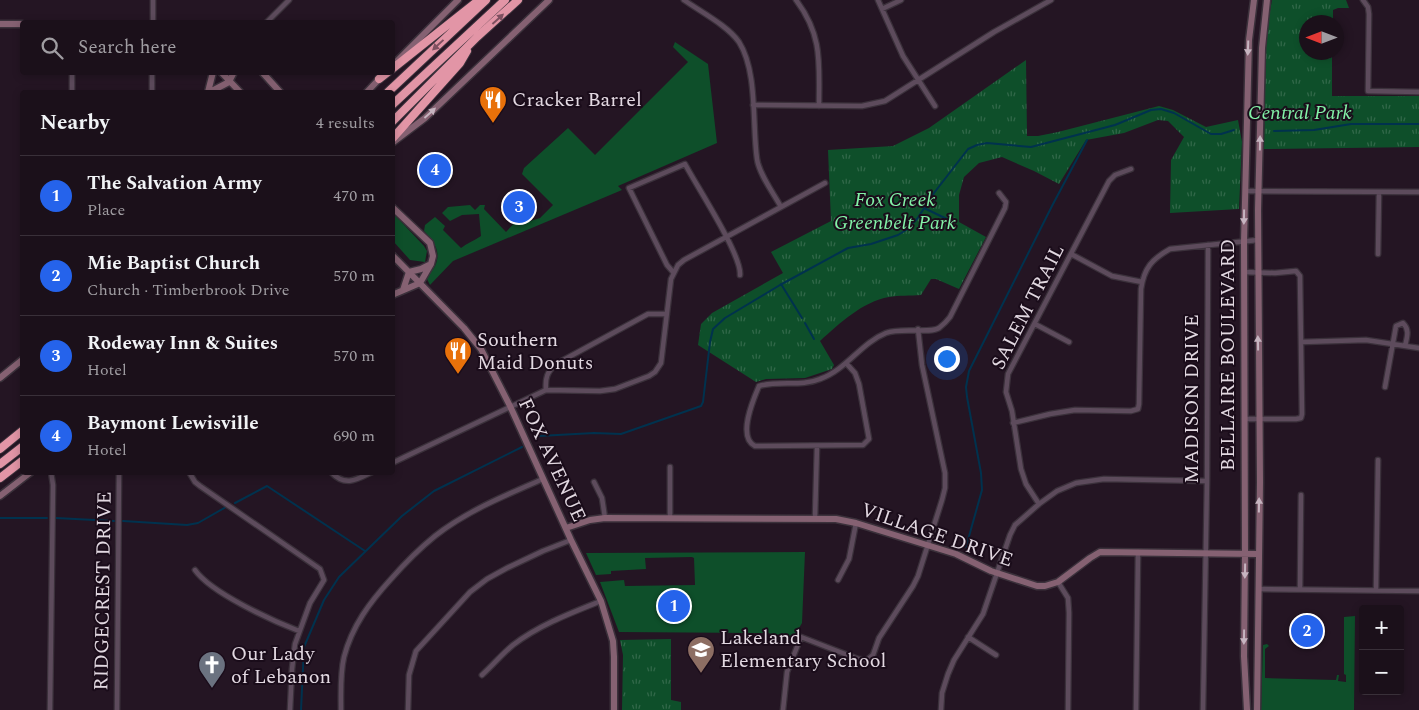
<!DOCTYPE html>
<meta charset="utf-8">
<style>
:root{--surface:#1b101a;--page:#281e27;--text:#f1f3f6;--muted:#a09da2;--line:#393039;--accent:#2563eb}
body{margin:0;font-family:Spectral,serif;background:var(--page);color:var(--text)}
.controls{position:absolute;right:15px;bottom:15px;display:grid;overflow:hidden;border-radius:5px;box-shadow:0 2px 8px #0003}
.controls button{width:45px;height:45px;display:grid;place-items:center;padding:0;border:0;border-bottom:1px solid var(--line);background:var(--surface);color:var(--text);font:25px sans-serif}
.compass{position:absolute;left:1299px;top:15px;width:45px;height:45px;border-radius:50%;background:var(--surface);box-shadow:0 2px 8px #0003;rotate:270deg}
.you{position:absolute;left:946px;top:358px;width:18px;height:18px;margin:-12px;border:4px solid #fff;border-radius:50%;background:#1a73e8;box-shadow:0 0 0 8px #1a73e833}
.badge{display:grid;place-items:center;width:32px;height:32px;border-radius:50%;background:var(--accent);color:#fff;font-size:16px;font-weight:700}
.pin{position:absolute;translate:-50% -50%;border:2px solid #fff;box-shadow:0 1px 5px #0006}
.list{margin:0;padding:0;list-style:none}
h2{display:flex;justify-content:space-between;align-items:center;height:65px;margin:0;padding:0 20px;font-size:21px}
h2 small{font-size:16px;font-weight:400;color:var(--muted)}
.list li{display:grid;grid-template-columns:32px 1fr auto;gap:15px;align-items:center;box-sizing:border-box;height:80px;padding:0 20px;border-top:1px solid var(--line)}
.list b{display:block;font-size:19px;white-space:nowrap}
.list p{margin:0;font-size:16px;white-space:nowrap;color:var(--muted)}
.list em{font-size:16px;font-style:normal;color:var(--muted)}
.icon{flex:none;width:28px;height:28px;fill:none;stroke:currentColor;stroke-width:2;stroke-linecap:round;stroke-linejoin:round}
.map{position:relative;flex:none;width:1419px;height:710px;overflow:hidden}
.search{position:absolute;background:var(--surface);box-shadow:0 2px 8px #0003;left:20px;top:20px;width:375px;height:55px;display:flex;align-items:center;gap:12px;box-sizing:border-box;padding:0 18px;border-radius:5px;color:var(--muted);font-size:19px}
.panel{position:absolute;background:var(--surface);box-shadow:0 2px 8px #0003;left:20px;top:90px;width:375px;height:385px;border-radius:5px}
.map>svg:first-child{display:block}
.green{fill:#0e4f2a}
.park{fill:url(#park-tufts)}
.lines{fill:none;stroke-linecap:round;stroke-linejoin:round}
.stream{stroke:#00324e;stroke-width:2}
.street-casing{stroke:#3b313b;stroke-width:7}
.secondary-casing{stroke:#3b313b;stroke-width:9}
.highway-casing{stroke:#3b313b;stroke-width:10}
.street{stroke:#5d4b5c;stroke-width:4.5}
.secondary{stroke:#856172;stroke-width:6}
.highway{stroke:#e295a6;stroke-width:8}
.oneway{fill:#7e5060}
.oneway2{fill:#c6b4c0}
.labels{text-anchor:middle;dominant-baseline:central;stroke-width:4;stroke-linejoin:round;paint-order:stroke}
.poi-label{font-size:20px;fill:#e2d8e1;stroke:#1a0c1a;text-anchor:start}
.park-label{font-size:20px;font-style:italic;fill:#83f2a7;stroke:#1a0c1a}
.street-label{font-size:20px;fill:#e2d8e1;stroke:#1a0c1a}
</style>
<div class="map">
<svg width="1419" height="710" viewBox="0 0 1419 710">
<defs>
<pattern id="park-tufts" width="24" height="20" patternUnits="userSpaceOnUse" patternTransform="scale(1.25)"><rect width="24" height="20" fill="#0e4f2a"/><path d="M3 7l-1-3M5 7V3M7 7l1-3M15 17l-1-3M17 17v-4M19 17l1-3" fill="none" stroke="#316849"/></pattern>
</defs>
<rect width="100%" height="100%" fill="#241523"/>
<path class="green" d="M675 42 708 64 717 143 618 186 622 190 453 261 430 285 427 279C429 273 432 271 435 266 442 251 433 241 424 231L425 225 435 217 445 226 443 230 461 248C467 243 474 241 481 236L479 214 462 215 450 221 442 213 448 207 470 205 475 210 480 205H485L484 209 506 232 518 219 524 223 540 218 553 205 522 174 524 168 568 128 595 155 688 62 673 47Z
M392 212 424 246 427 251 425 262 410 260 393 241Z
M805 552 802 623 792 640 768 633H755L619 632 600 582 624 580 625 586 695 585 694 558 692 557 645 558 646 569 611 571V574L596 575 586 553Z
M1355 616 1354 710H1261L1263 645 1267 644 1269 646 1265 649V678L1336 680 1337 675H1339L1338 681 1346 682V675L1344 674V617Z"/>
<path class="park" d="M1272 0H1346L1349 8H1338L1333 10V22H1306V52L1332 53V96H1419V147L1264 149 1266 34Z
M1026 60 1027 136H1038L1058 132 1159 106 1173 110 1206 127 1238 120 1242 142 1239 209 1170 213 1171 160 1184 137 1168 121 1158 120 1124 133 1086 140 1059 184 1034 171 1002 157 979 163 964 177 959 195V222L986 237 959 289 936 279H931L921 295C910 296 899 295 889 297 862 302 840 323 820 341L834 365 832 369 805 378 766 379 756 382 698 345 701 324 712 313 783 273 771 252 831 221 828 150 893 146 929 128Z
M671 639V700L681 702V710H622L623 655 620 640Z"/>
<g class="lines">
<path class="stream" d="M1274 131 1314 130 1351 124H1419
M924 208 951 221
M781 284 802 318
M805 323 814 339
M535 439 539 436 594 433 621 434 701 406 703 402 710 342 713 329 725 318 780 285 848 248 871 244 898 235 906 230 917 219 934 193 968 149 977 145 987 143 1031 147 1115 125 1151 110 1161 109 1174 113 1211 134H1221L1234 130
M235 503 267 486 365 551
M0 518H47
M56 518 114 521
M123 521 187 525 198 523 226 507
M966 547 982 490 981 473 967 397 966 387 969 371 1052 206 1087 140
M301 710 304 647 324 600 339 577 402 516 434 491 522 447"/>
<defs>
<path id="street" d="M684 0C701 12 728 26 739 42 758 72 752 125 757 159 759 174 774 194 781 207
M796 0C823 36 819 63 819 106
M878 0 903 56 935 106
M1363 0 1368 7 1369 14 1368 91 1419 92
M882 9 901 0
M153 22V0
M267 22 289 0
M72 92V72
M152 92V72
M753 105 862 106 885 101 994 32 1051 0
M1245 191 1419 192
M1071 254 1112 276 1142 282
M1378 254 1379 192
M673 272 667 265 629 188 685 164C696 185 742 255 740 275
M1244 272 1275 273 1296 271 1300 276 1302 414 1301 418 1296 419H1244
M1035 324 1069 342
M1301 342 1366 340 1419 348
M846 363 855 373 859 384 869 439 863 445 755 446C737 437 753 400 759 386 779 380 801 387 820 379 846 370 861 343 886 333 902 327 929 334 939 328 943 325 947 321 950 317L1005 208 1006 202 999 193
M1385 387 1396 326 1403 323C1410 330 1407 337 1405 346
M546 390C545 378 547 372 556 364L648 314H667
M1013 423 1050 414 1075 410 1131 411 1138 409 1139 404 1141 289C1144 268 1152 259 1170 249L1258 240
M392 463 546 390 600 391 615 389 649 376 655 372 661 363 671 279 678 265 684 260 825 183
M189 472 195 482 200 486 320 569 324 580 310 603 295 644 292 669 290 710
M331 472C345 487 356 480 372 472
M594 482 602 498 605 518
M1039 504 1026 484 1021 469 1012 411 1006 392 1008 374 1109 181 1115 175 1131 169
M670 518V467
M815 518 817 446
M195 570C211 593 273 621 299 631
M838 580 849 559 856 523
M1058 582 1068 598 1069 613 1068 710
M1259 589 1419 591
M1300 589 1301 495
M1376 590 1378 460
M968 637 996 655
M482 675C493 665 502 654 513 645 539 625 571 613 601 601
M50 710 53 485 51 472
M117 710 119 472
M341 710C341 692 340 674 344 657 352 626 370 602 391 579 405 563 419 549 435 536 467 511 506 495 543 479
M408 710 409 675 416 651 470 592 487 579 507 568 543 551 571 540
M783 710 787 672 801 637 858 659 867 660 873 655 879 638 913 586 918 576 942 500 945 488V473L922 365 918 329
M941 710 942 693 948 674 954 660 983 614 1010 535 1015 525 1039 504 1057 491 1076 483 1104 479 1207 481
M1136 710 1138 552
M1203 710 1207 481 1208 245"/>
<path id="secondary" d="M0 24H22
M395 63 458 0
M221 72 240 92
M262 72 280 92
M208 92 213 72
M210 92 229 82 234 72
M367 92 381 77
M392 143 425 118 549 0
M392 207 430 243 433 256 431 264 420 283 392 295
M392 255 464 328 481 349 510 406 571 540 601 601 613 641 614 657V710
M409 272 421 269 429 265
M403 290 409 272
M0 378 22 360
M0 496 31 472
M566 528 590 520 605 518 836 519 856 523 956 554 991 571 1037 586H1045L1058 582 1090 558 1100 552 1258 554
M1247 710 1244 656 1245 554 1244 242 1249 40 1254 0
M1257 710 1260 482 1258 210 1262 48 1267 0"/>
<path id="highway" d="M392 69 479 0
M379 79 388 72
M388 92 486 0
M392 105 505 0
M392 122 477 37 518 0
M392 139 460 63 467 51
M0 449 22 431
M0 464 22 447
M0 478 22 461"/>
</defs>
<use href="#street" class="street-casing"/>
<use href="#secondary" class="secondary-casing"/>
<use href="#highway" class="highway-casing"/>
<use href="#street" class="street"/>
<use href="#secondary" class="secondary"/>
<use href="#highway" class="highway"/>
</g>
<defs><path id="oneway-solid" d="M-6-.8H1V-3.2L6.5 0L1 3.2V.8H-6Z" transform="scale(1.25)"/></defs>
<g class="oneway">
<use href="#oneway-solid" transform="translate(498 19) rotate(-42)"/>
<use href="#oneway-solid" transform="translate(438 45) rotate(137)"/>
</g>
<g class="oneway2">
<use href="#oneway-solid" transform="translate(1248 48) rotate(92)"/>
<use href="#oneway-solid" transform="translate(430 113) rotate(-42)"/>
<use href="#oneway-solid" transform="translate(1260 143) rotate(-89)"/>
<use href="#oneway-solid" transform="translate(1244 217) rotate(91)"/>
<use href="#oneway-solid" transform="translate(1258 343) rotate(-91)"/>
<use href="#oneway-solid" transform="translate(1259 505) rotate(-89)"/>
<use href="#oneway-solid" transform="translate(1245 571) rotate(91)"/>
<use href="#oneway-solid" transform="translate(1244 637) rotate(91)"/>
</g>
<defs>
<symbol id="restaurant-pin" viewBox="-11 -11 22 30"><path d="M0 17L-7.5 6A9.5 9.5 0 1 1 7.5 6Z" fill="#e8710a" stroke="#1a0c1a"/><path d="M-5-6h1v4h1v-4h1v4h1v-4h1v5L-1.5 .5V6h-2V.5L-5-1ZM5-6V6H3V1.5H1.5Q1.5-4 5-6Z" fill="#fff"/></symbol>
<symbol id="school-pin" viewBox="-11 -11 22 30"><path d="M0 17L-7.5 6A9.5 9.5 0 1 1 7.5 6Z" fill="#8d6e63" stroke="#1a0c1a"/><path d="M0-5L7-2L0 1L-7-2ZM-4 1L0 2.5L4 1V4Q0 6-4 4Z" fill="#fff"/></symbol>
<symbol id="church-pin" viewBox="-11 -11 22 30"><path d="M0 17L-7.5 6A9.5 9.5 0 1 1 7.5 6Z" fill="#6b7280" stroke="#1a0c1a"/><path d="M-1.2-6h2.4v3.5h3.3v2.4h-3.3V6h-2.4V-.1h-3.3v-2.4h3.3Z" fill="#fff"/></symbol>
</defs>
<g fill-rule="evenodd">
<use href="#restaurant-pin" x="477" y="84" width="32" height="43"/>
<use href="#restaurant-pin" x="442" y="335" width="32" height="43"/>
<use href="#school-pin" x="685" y="634" width="32" height="43"/>
<use href="#church-pin" x="196" y="649" width="32" height="43"/>
</g>
<g class="labels">
<g class="poi-label">
<text x="512" y="100">Cracker Barrel</text>
<text x="477" y="340">Southern<tspan x="477" dy="23">Maid Donuts</tspan></text>
<text x="720" y="638">Lakeland<tspan x="720" dy="23">Elementary School</tspan></text>
<text x="231" y="654">Our Lady<tspan x="231" dy="23">of Lebanon</tspan></text>
</g>
<g class="park-label">
<text x="1300" y="113">Central Park</text>
<text x="895" y="200">Fox Creek<tspan x="895" dy="23">Greenbelt Park</tspan></text>
</g>
<g class="street-label">
<text transform="translate(1028 307) rotate(-63)">SALEM TRAIL</text>
<text transform="translate(1228 355) rotate(-90)">BELLAIRE BOULEVARD</text>
<text transform="translate(1192 399) rotate(-90)">MADISON DRIVE</text>
<text transform="translate(552 460) rotate(65)">FOX AVENUE</text>
<text transform="translate(937 535) rotate(19)">VILLAGE DRIVE</text>
<text transform="translate(103 591) rotate(-89)">RIDGECREST DRIVE</text>
</g>
</g>
</svg>
<div class="controls">
<button>+</button>
<button>−</button>
</div>
<svg class="compass" viewBox="-18 -18 36 36"><path d="M0-13l5 13h-10z" fill="#e53935"/><path d="M0 13l5-13h-10z" fill="#a09da2"/></svg>
<div class="you"></div>
<div class="pin badge" style="left:674px;top:606px">1</div>
<div class="pin badge" style="left:1307px;top:631px">2</div>
<div class="pin badge" style="left:519px;top:207px">3</div>
<div class="pin badge" style="left:435px;top:170px">4</div>
<div class="search"><svg class="icon" aria-label="search" viewBox="0 0 24 24"><circle cx="10" cy="10" r="6"/><path d="M15 15l6 6"/></svg>Search here</div>
<section class="panel">
<h2>Nearby<small>4 results</small></h2>
<ul class="list">
<li><span class="badge">1</span><div><b>The Salvation Army</b><p>Place</p></div><em>470 m</em></li>
<li><span class="badge">2</span><div><b>Mie Baptist Church</b><p>Church · Timberbrook Drive</p></div><em>570 m</em></li>
<li><span class="badge">3</span><div><b>Rodeway Inn &amp; Suites</b><p>Hotel</p></div><em>570 m</em></li>
<li><span class="badge">4</span><div><b>Baymont Lewisville</b><p>Hotel</p></div><em>690 m</em></li>
</ul>
</section>
</div>
